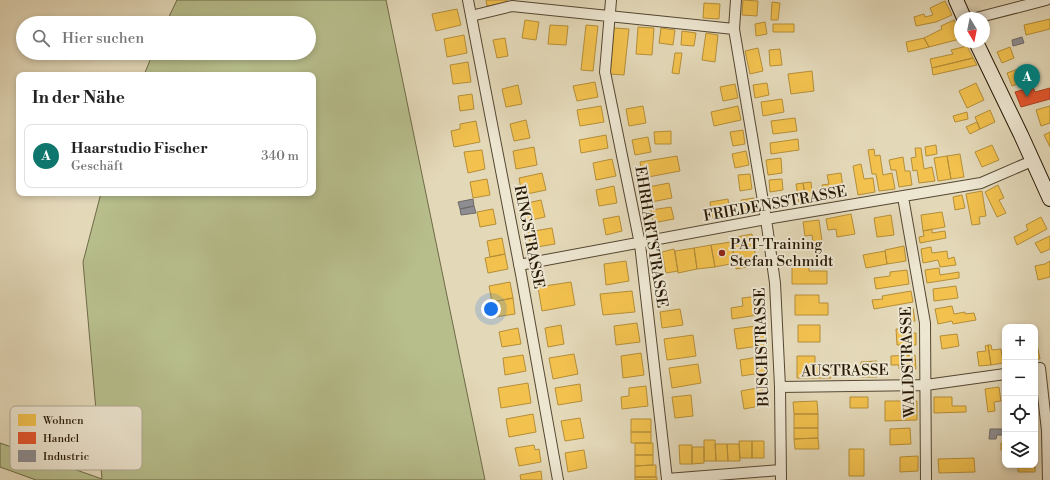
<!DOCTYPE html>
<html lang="de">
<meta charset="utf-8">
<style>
:root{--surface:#fff;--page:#f2f2f2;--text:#222;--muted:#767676;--line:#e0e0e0;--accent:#0f766e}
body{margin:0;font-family:"Libre Bodoni",serif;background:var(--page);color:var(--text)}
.controls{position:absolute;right:12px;bottom:12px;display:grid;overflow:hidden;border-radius:8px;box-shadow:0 2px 6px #0003}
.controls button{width:36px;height:36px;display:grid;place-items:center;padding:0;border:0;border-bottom:1px solid var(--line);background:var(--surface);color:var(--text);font:20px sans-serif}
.compass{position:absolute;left:954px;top:12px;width:36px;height:36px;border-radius:50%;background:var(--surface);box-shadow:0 2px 6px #0003;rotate:170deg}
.you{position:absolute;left:491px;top:309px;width:14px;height:14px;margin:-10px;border:3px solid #fff;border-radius:50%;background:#1a73e8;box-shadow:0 0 0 6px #1a73e833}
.badge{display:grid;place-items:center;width:26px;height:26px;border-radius:50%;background:var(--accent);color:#fff;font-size:13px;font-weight:700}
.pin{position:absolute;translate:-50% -33px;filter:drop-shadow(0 1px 2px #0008)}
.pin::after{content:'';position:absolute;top:21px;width:14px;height:12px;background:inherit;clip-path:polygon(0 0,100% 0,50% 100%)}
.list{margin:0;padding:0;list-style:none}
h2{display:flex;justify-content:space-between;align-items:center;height:52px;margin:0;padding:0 16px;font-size:17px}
h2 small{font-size:13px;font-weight:400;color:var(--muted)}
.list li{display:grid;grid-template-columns:26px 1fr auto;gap:12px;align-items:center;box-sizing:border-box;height:64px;margin:0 8px 8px;padding:0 8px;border:1px solid var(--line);border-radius:8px}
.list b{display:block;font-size:15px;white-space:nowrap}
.list p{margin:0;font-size:13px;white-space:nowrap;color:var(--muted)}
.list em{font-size:13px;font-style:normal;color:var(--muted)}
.icon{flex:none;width:22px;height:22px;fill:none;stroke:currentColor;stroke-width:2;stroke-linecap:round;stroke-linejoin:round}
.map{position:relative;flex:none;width:1050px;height:480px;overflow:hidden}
.search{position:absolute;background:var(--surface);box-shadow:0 2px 6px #0003;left:16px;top:16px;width:300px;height:44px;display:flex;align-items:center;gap:10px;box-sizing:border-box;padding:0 14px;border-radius:22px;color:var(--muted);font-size:15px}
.panel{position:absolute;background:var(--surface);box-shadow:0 2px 6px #0003;left:16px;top:72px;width:300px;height:124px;border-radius:8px}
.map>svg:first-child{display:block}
.green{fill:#b7be8c;stroke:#6e6a48}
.homes{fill:#f2c14e;stroke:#b58e38}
.shops{fill:#e4572e;stroke:#ab4422}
.industry{fill:#8d8d92;stroke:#6e6a68}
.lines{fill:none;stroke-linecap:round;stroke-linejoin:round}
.minor-casing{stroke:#554732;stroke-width:12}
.secondary-casing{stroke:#261705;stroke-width:16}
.minor{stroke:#ede6d1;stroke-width:10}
.secondary{stroke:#ede6d1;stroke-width:14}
.poi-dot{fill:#8f2418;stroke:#ede6d1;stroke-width:1.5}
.labels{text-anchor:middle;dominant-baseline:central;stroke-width:4;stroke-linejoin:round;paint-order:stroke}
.street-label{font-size:15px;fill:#261705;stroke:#ede6d1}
.poi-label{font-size:15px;fill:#261705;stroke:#ede6d1;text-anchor:start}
.key{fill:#ede6d1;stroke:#b1a894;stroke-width:1}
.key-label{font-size:11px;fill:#261705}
</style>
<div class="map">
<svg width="1050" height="480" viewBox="0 0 1050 480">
<rect width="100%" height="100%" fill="#e3d8b8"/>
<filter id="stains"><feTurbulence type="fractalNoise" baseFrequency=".005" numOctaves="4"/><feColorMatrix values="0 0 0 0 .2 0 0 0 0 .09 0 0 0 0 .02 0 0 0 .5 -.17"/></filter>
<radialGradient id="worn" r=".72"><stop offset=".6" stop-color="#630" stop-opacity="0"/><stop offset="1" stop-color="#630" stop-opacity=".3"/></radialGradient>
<path class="green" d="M177 0H386L485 480H36L0 467V443L102 479 83 262 101 193H313V75H144L153 53H309V23H166Z"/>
<path class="homes" d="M486 0H507V3L487 6Z
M743 0 758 1 757 16 742 15Z
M945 1 952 15 936 22 916 26 914 17 924 14 925 17 933 15 930 8Z
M772 2 780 3 778 20H771Z
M704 3 720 4 719 19 703 18Z
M457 9 461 25 436 31 432 14Z
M1050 19V29L1026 35 1024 25Z
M525 20 539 22 536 40 522 38Z
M954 20 960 32V39L929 47 924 38 942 29 941 26Z
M765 22 767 34 756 36 755 24Z
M773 24H794V32H773Z
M550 25 568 26 566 45 548 44Z
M586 25 598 26 593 71 581 70Z
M638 27 654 28 652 55 636 54Z
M614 28 629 29 624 75 610 74Z
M661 28 675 30 673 45 659 43Z
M682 31 696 33 694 46 681 45Z
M706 33 718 35 715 62 702 60Z
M464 35 467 53 447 57 444 39Z
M505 38 508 56 497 58 493 40Z
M924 38 929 47 908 52 906 42Z
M967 46 973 58 932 68 930 59 953 54 951 50Z
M1010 47 1014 58 1002 63 997 52Z
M758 48 763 71 750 74 745 51Z
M780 49 782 65 770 66 769 50Z
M675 53H682L679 74 672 73Z
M973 58 977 65 933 75 932 68Z
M468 62 471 82 453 84 450 65Z
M1018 69 1021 76 1032 72 1035 81 1023 84V82L1012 86 1007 73Z
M812 71 814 91 791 94 788 74Z
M595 82 598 97 577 101 573 86Z
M767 83 769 95 755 98 753 85Z
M976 83 984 100 967 108 959 91Z
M735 84 738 98 723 101 720 87Z
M518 85 522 104 506 107 502 89Z
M472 94 474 109 460 111 458 96Z
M782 99 784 112 763 116 761 102Z
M601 106 604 122 580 126 577 110Z
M643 106 646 123 629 126 626 109Z
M738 106 741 120 714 126 711 112Z
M1050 106V123L1041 126 1036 110Z
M990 110 995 122 980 129 975 117Z
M967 112 968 119 955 122 953 116Z
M795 118 797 131 773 134 771 121Z
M526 120 530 138 514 141 510 124Z
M476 121 480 142 454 147 451 131 460 129V124Z
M977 122 980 129 970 134 966 127Z
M743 130 745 144 733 146 730 132Z
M671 131V144H655L654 132Z
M1050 132V147L1044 135Z
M606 135 608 148 581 153 579 140Z
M648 137 651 152 635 155 632 140Z
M798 139 799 150 771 154 770 143Z
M936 145 937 154 926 156 925 147Z
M992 145 999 160 982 167 975 152Z
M534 147 537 165 516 169 513 151Z
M915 148H921L924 169 932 167 935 181 919 183 917 170 913 171 911 158 916 157Z
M874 149 875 156 880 155 883 175 892 173 895 189 879 191 876 174H872L868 150Z
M482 150 485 169 468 173 464 152Z
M746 151 749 165 735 168 732 154Z
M960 154 964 177 951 179 947 156Z
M677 156 680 171 643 178 640 162Z
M947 156 951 179 938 181 934 158Z
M903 157 905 171H910L912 185 899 187 896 170H891L889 160Z
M781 158 782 173 768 175 766 160Z
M612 159 616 176 596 180 593 163Z
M861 164 864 179 873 178 875 192 858 195 853 166Z
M542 173 546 190 522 195 519 178Z
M841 173 844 197 824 200 822 185 829 184 827 175Z
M750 174 752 189 740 191 738 175Z
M487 179 490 195 473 198 470 182Z
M782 179 783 190 770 192 769 180Z
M811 182 813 201 806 202 803 183Z
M669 183 672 198 646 203 643 188Z
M803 183 806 202 799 203 796 184Z
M998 185 1004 198 999 200 1006 213 997 217 985 192Z
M614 186 617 203 599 206 596 190Z
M982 191 986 216 979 217 980 224 972 225 966 194Z
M962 195 965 208 955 210 953 197Z
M754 198 756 210 743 212 741 200Z
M728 199 730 215 712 218 710 202Z
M541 200 545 217 527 221 523 204Z
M671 207 674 219 653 223 651 210Z
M493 209 496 224 480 227 477 212Z
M942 212 945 227 923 231 921 215Z
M851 214 855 234 837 237 836 229 828 230 826 219Z
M891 215 894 235 877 237 874 218Z
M619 216 622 231 606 235 603 219Z
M1041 217 1047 229 1017 245 1014 237 1028 230 1026 225Z
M819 220 822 241 813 243 812 235 805 236 803 222Z
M552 228 555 244 531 248 528 232Z
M932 229V233L945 231 946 238 920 243 919 237 924 236 923 231Z
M752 234 757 265 736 269 731 238Z
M1050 236V249L1041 253 1035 243Z
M502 238 505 254 490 257 487 241Z
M731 242 735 263 715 267 711 245Z
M711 245 715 267 697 269 694 248Z
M904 246 906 261 887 264 885 250Z
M931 247 932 253 947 251 948 259 954 257 956 265 940 267 938 260 923 263 921 249Z
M694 248 697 269 678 273 675 251Z
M674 249 678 271 666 273 662 252Z
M885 251 887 264 866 268 863 255Z
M505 254 508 269 488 273 485 258Z
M626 261 629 281 606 285 604 264Z
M1050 261V277L1038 280 1035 266 1045 264Z
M792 262H809V271H827V284H792Z
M939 268 940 275 959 272V278L927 283 925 270Z
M907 270 909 284 876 289 874 278 890 276V272Z
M510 282 513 298 492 302 489 286Z
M571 282 575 305 542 311 538 287Z
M956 286 958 298 934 301 933 289Z
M632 291 635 312 603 315 600 294Z
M911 291 913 302 874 309 872 300 883 299 882 296Z
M795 295H819V303H828V315H795Z
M760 296 763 314 732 319 731 308 743 306 742 298Z
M513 298 515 314 495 317 492 302Z
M952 306 954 314 965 312V314L974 313 976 320 953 324 952 321 938 324 935 309Z
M913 308 915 321 901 323 899 311Z
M680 309 683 325 662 328 660 312Z
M637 323 640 342 616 345 614 326Z
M561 325 564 344 548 347 545 328Z
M763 325 766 345 737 349 734 329Z
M798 325H820V342H798Z
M518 328 521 344 502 347 499 332Z
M896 329H904V334L916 333V345H897Z
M957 334 959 346 942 349 940 336Z
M693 335 696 356 667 360 664 339Z
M1035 344H1037L1040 359H1035Z
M988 345H991L992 350 1001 349 1003 363 991 365Z
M988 345 991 365 979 366 977 352 986 351 985 346Z
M641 353 644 375 623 378 621 356Z
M574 354 578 374 553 379 549 358Z
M523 355 526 371 505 375 503 358Z
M915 355 916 369H899V365H891V356Z
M764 356 767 372 742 376 740 360Z
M797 356H815V365H831V378H797Z
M877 361V377H861V362Z
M698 364 701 383 672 388 669 368Z
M528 383 531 403 501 408 498 388Z
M580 384 582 401 558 405 555 388Z
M646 386 648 406 622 409 621 397 629 396V388Z
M762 387 765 405 744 409 741 391Z
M999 387 1001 401 994 402 995 411 988 412 985 389Z
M691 395 693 416 675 418 672 397Z
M850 397H868V408H850Z
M934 397H952V406H966V412L934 413Z
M817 401 818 414H794L793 402Z
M885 401H917V420L885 421Z
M533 414 536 432 509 437 506 419Z
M794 414H818V428H794Z
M580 418 584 438 565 441 561 421Z
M631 419H651V432H631Z
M794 428H818V438L794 439Z
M910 428 911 444 890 445V429Z
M631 432H651V443H631Z
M818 438 819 449H795L794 439Z
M704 440H715L716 461H704Z
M739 441H752V458H740Z
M752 441H764V458H752Z
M635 443H653V455H635Z
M1001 443H1005V450H1001Z
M715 444H727L728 461H716Z
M727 444H739L740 461H728Z
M534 445 535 450 539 449 541 462 519 466 515 448Z
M679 445H692V464H680Z
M692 447H704V463L692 464Z
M849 449H864V476H849Z
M584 450 587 468 568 472 565 453Z
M635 455H653V465L635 466Z
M918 456V471L900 472V457Z
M974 458 975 472 939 473 938 459Z
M1035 458V472H1018V465H1035Z
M653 465H656V477H635V466Z
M541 471 542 480H521L520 475Z
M635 477H657V480H635Z"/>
<path class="shops" d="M1033 87 1035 92 1050 88V99L1021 107 1015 92Z"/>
<path class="industry" d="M1022 37 1024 43 1013 46 1012 40Z
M473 199 474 206 460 209 458 202Z
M474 206 476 213 461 215 460 209Z
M990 429H1005V435H997L996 439H989Z"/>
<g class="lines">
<defs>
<path id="minor" d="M468 0 521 274 558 480
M611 0 605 72 640 244 667 479 780 470
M736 0 734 29 766 219 775 283 780 387 781 480
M471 16 512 6 734 29
M976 18 1046 0
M903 197 925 323 926 480
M519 265 766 219 981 183 1032 161
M1040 368 1047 431 1048 480
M780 387 926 385 1005 374"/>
<path id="secondary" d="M956 0 964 18
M976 42 1021 135 1050 199"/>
</defs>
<use href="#minor" class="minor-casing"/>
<use href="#secondary" class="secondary-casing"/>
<use href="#minor" class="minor"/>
<use href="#secondary" class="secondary"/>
</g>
<circle class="poi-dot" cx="722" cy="253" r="4"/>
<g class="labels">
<g class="street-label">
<text transform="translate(775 204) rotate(-10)">FRIEDENSSTRASSE</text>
<text transform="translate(529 237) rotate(79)">RINGSTRASSE</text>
<text transform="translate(651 237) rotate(81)">EHRHARTSTRASSE</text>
<text transform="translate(762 347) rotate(-92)">BUSCHSTRASSE</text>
<text transform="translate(908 362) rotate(-92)">WALDSTRASSE</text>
<text transform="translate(845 371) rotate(-1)">AUSTRASSE</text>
</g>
<g class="poi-label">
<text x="730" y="244">PAT-Training<tspan x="730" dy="17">Stefan Schmidt</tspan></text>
</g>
</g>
<rect x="10" y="406" width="132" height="64" rx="6" class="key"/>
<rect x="18" y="414" width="18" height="12" fill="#f2c14e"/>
<rect x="18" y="432" width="18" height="12" fill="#e4572e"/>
<rect x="18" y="450" width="18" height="12" fill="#8d8d92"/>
<g class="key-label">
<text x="43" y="424">Wohnen</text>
<text x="43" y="442">Handel</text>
<text x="43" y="460">Industrie</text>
</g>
<rect width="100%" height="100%" filter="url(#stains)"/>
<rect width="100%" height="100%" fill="url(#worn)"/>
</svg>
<div class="controls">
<button>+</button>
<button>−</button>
<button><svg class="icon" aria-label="locate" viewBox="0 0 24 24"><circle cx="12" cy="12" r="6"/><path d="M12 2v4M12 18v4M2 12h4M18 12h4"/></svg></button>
<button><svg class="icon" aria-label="layers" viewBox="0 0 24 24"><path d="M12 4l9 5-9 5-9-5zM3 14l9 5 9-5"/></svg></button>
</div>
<svg class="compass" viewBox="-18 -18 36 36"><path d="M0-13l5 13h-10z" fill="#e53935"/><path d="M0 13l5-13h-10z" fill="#767676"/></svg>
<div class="you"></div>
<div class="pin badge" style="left:1027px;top:97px">A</div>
<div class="search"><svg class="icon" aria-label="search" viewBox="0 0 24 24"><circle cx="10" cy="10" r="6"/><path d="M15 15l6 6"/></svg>Hier suchen</div>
<section class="panel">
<h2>In der Nähe<small></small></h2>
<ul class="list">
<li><span class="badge">A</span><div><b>Haarstudio Fischer</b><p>Geschäft</p></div><em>340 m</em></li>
</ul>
</section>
</div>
